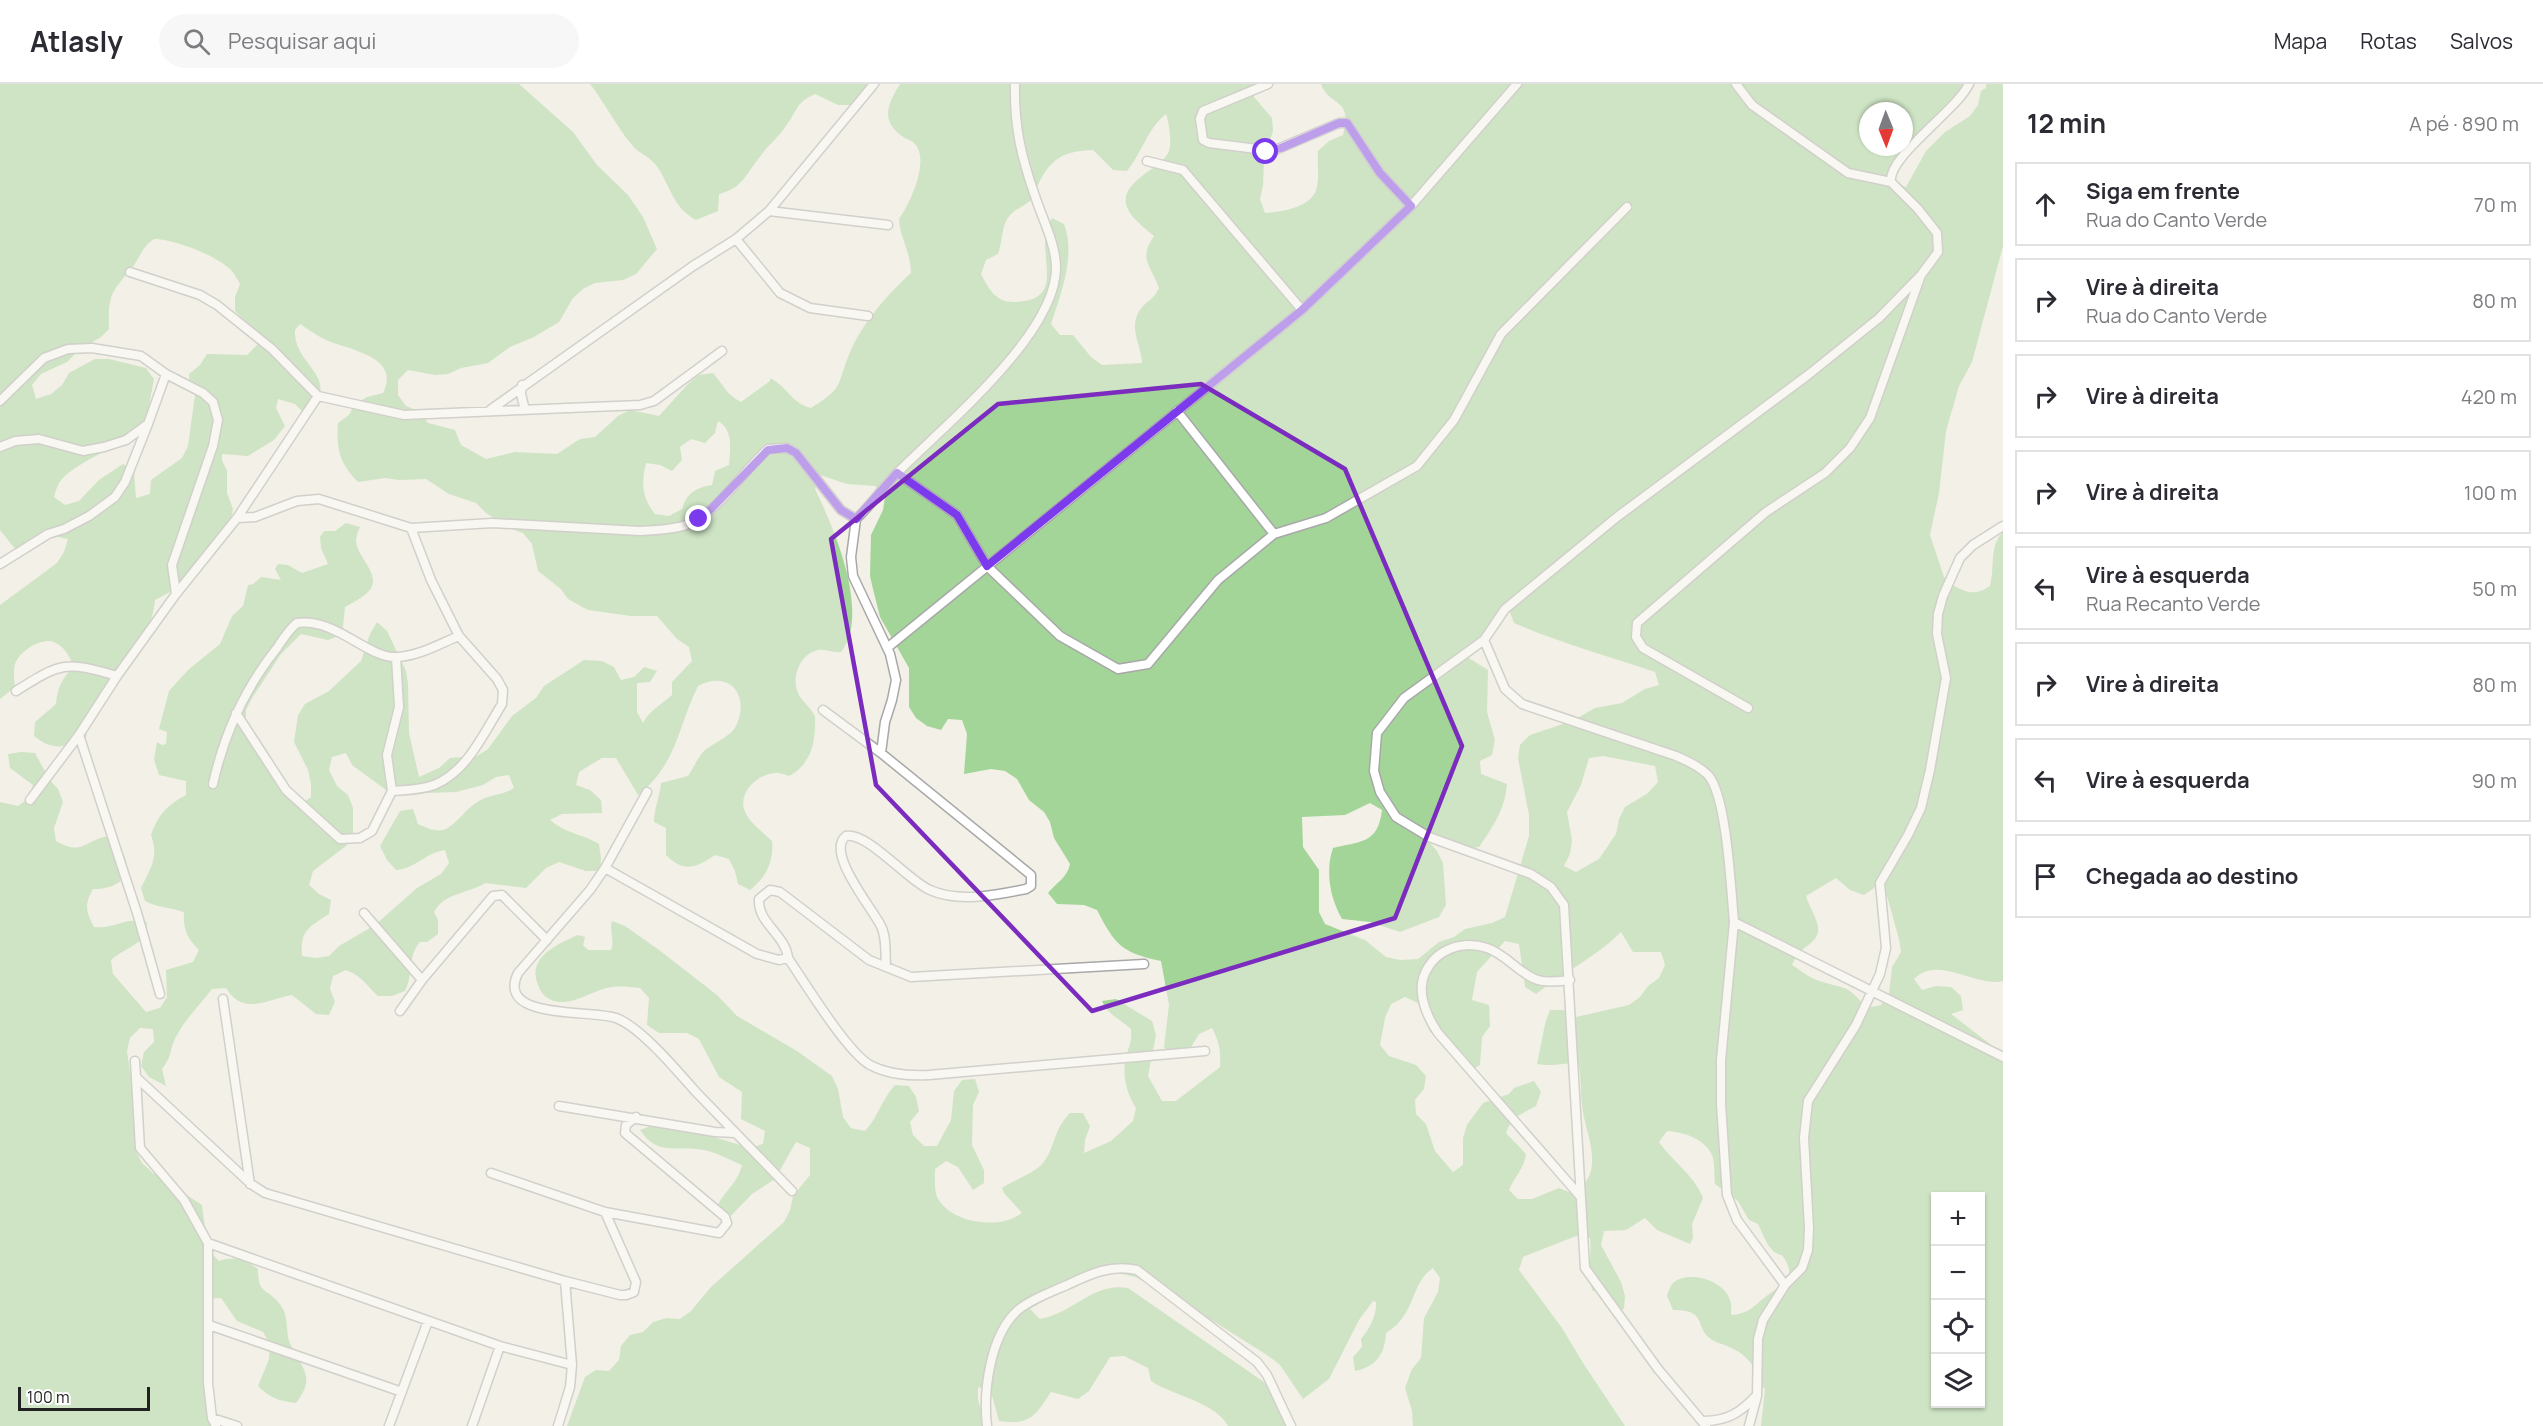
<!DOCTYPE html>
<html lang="pt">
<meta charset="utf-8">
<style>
:root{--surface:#fff;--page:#f7f7f7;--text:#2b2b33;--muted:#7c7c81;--line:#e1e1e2}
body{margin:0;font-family:Manrope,sans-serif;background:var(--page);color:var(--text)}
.controls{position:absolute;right:18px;bottom:18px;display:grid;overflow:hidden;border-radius:0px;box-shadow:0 2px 4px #0004}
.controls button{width:54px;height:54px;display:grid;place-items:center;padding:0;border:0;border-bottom:2px solid var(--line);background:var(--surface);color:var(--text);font:30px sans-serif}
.compass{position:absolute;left:1859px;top:18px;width:54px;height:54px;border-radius:50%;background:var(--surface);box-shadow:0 2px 4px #0004;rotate:179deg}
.scale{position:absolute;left:18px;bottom:15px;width:132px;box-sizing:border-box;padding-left:6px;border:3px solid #212121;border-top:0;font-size:16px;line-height:21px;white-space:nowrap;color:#212121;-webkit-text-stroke:4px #fff;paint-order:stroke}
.stop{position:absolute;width:18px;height:18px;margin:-14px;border:4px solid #7c3aed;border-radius:50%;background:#fff}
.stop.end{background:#7c3aed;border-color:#fff;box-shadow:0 2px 6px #0008}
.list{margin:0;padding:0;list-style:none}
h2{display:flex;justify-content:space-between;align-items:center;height:78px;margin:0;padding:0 24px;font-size:26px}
h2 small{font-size:20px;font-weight:400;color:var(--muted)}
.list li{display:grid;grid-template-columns:39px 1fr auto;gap:18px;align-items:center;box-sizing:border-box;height:84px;margin:0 12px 12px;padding:0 12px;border:2px solid var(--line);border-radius:0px}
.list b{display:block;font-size:22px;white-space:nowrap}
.list p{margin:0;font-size:20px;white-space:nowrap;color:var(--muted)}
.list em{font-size:20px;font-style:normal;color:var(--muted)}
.icon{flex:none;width:33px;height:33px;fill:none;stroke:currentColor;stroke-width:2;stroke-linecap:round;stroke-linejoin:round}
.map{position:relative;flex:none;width:2003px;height:1342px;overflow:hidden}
header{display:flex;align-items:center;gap:36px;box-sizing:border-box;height:84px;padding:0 30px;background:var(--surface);border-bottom:2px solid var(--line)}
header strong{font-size:28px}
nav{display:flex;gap:33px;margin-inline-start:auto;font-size:21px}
.search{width:420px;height:54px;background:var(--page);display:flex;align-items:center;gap:15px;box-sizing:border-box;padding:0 21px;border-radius:33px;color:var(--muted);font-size:22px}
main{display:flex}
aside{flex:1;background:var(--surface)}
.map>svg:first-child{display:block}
.forest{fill:#a3d599;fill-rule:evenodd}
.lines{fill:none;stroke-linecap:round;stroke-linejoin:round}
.minor-casing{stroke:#a8a8a8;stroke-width:11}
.minor{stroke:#fff;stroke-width:8}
.route{stroke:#7c3aed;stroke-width:8}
.marked{fill:none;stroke:#7b2cbf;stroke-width:4.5;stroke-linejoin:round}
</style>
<header>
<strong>Atlasly</strong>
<div class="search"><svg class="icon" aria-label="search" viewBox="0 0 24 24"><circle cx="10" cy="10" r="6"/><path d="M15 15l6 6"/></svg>Pesquisar aqui</div>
<nav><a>Mapa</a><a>Rotas</a><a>Salvos</a></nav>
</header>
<main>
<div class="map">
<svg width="2003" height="1342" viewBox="0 0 2003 1342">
<rect width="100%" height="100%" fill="#f2f0e7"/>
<path class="forest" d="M0 0H519L573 48 597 81 628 111 643 133 657 165 636 190 623 196 595 199 583 205 573 214 559 238 534 253 510 263 488 279 461 284 448 290 435 291 408 286 398 296V311L406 322 419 327 428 339 455 346 461 361 486 375 515 368 557 370 580 355 595 353 618 332 630 326 659 332 688 300 699 291 713 289C723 301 727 311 741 318L770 297V294C789 304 791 319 811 324 846 303 836 300 851 266 864 237 888 210 911 189 911 169 900 154 899 135 910 120 931 75 914 59 911 56 905 55 902 52 880 37 888 19 900 0H1256L1254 13 1272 34 1273 47 1264 74 1263 102 1260 115 1265 129C1280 128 1310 124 1316 106 1320 95 1317 79 1318 67L1329 57 1343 51C1353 12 1330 24 1321 0H1972L1901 71 1893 99 1906 103 1926 67 1945 48 1970 32 1978 21 1981 7 1986 4V0H2003V162L1972 278 1959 302 1946 347 1939 409 1930 451 1944 493 1949 494 1951 500C1966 509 1975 512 1990 502 1995 484 1989 461 2003 448V897C1977 904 1938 870 1914 895L1922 906 1936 902 1951 903 1961 912 1963 926 1951 930 2003 970V1342H1761L1765 1305 1761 1302C1756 1282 1747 1270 1727 1262 1723 1260 1717 1259 1714 1257 1692 1244 1710 1226 1673 1226L1667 1212C1668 1208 1670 1202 1673 1199 1689 1185 1725 1197 1730 1216 1732 1220 1731 1227 1731 1231 1747 1230 1752 1224 1764 1214 1781 1199 1800 1197 1782 1171 1768 1169 1764 1151 1758 1140L1749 1136 1738 1117 1715 1100C1714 1091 1715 1079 1712 1071 1705 1055 1684 1048 1667 1047L1659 1058C1673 1078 1695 1092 1703 1114L1692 1140 1693 1154 1690 1160 1657 1146 1645 1134 1626 1146 1604 1147 1601 1161 1621 1198 1625 1212 1624 1225 1611 1229 1598 1209 1592 1206C1587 1188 1592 1172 1590 1154L1576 1152 1523 1173 1519 1186 1562 1244 1585 1282 1625 1342H1413L1412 1327 1405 1304 1412 1285 1421 1274 1424 1234 1438 1208 1440 1194 1433 1184C1410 1199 1417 1230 1386 1249 1385 1270 1376 1283 1355 1287L1353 1273 1362 1263 1361 1255C1369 1246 1377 1231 1376 1218L1373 1217 1359 1236 1329 1295 1303 1315 1280 1281 1267 1271 1197 1227 1136 1193 1107 1187 1053 1211 1030 1225 1040 1235C1074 1229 1093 1198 1128 1204L1261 1296 1272 1305 1293 1342H1228C1214 1317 1173 1312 1151 1297L1148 1284 1124 1272 1110 1273 1089 1307 1078 1315 1051 1308C1036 1331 1030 1342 999 1337L991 1308 978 1303V1316L986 1342H567L585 1293 596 1286 609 1287 619 1276 621 1262 630 1251 643 1248 653 1238 667 1234 680 1235 691 1227 711 1203 784 1138 790 1126 793 1112 810 1091V1064L796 1058 775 1095 752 1110 723 1140 715 1129C721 1108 737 1102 742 1081 729 1076 717 1068 703 1066 677 1061 658 1073 640 1046L654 1041 694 1047 750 1064 763 1060 765 1047 741 1035 742 1008 719 993 699 955 687 949H659L647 941 649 914 640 904C631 903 621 902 612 903 592 905 567 928 546 913 541 909 539 904 537 898 528 872 560 859 578 851L585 853 583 861 588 866H611C615 856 609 847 612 837L625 842 659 866 717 911 737 932 797 967 832 992 838 1005 843 1033 851 1044 865 1047C878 1033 882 1015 895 1001L909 1002 916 1013 919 1027 910 1038 913 1051 924 1062H937L951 1036 954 1007 962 996 975 995 979 1008 973 1021 972 1061 984 1086V1099L973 1106 958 1083 946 1077 935 1085C935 1093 934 1105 937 1113 951 1140 1000 1146 1022 1129L1004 1109 1002 1104C1014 1096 1035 1089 1043 1079 1056 1062 1053 1046 1070 1029H1083L1090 1042 1085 1056 1084 1069 1111 1057 1133 1037 1136 1024C1126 1008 1122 991 1126 973 1129 961 1132 959 1131 945 1120 935 1108 931 1102 917L1116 915 1152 937 1156 951 1148 992 1162 1017H1176L1220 983C1221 967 1219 957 1212 944L1199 950 1185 973 1172 974 1164 963 1169 921 1161 877C1122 869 1115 861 1097 826L1084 821 1057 820 1048 809C1056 799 1068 793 1070 780L1054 754 1050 738 1044 728 1029 716 1017 695 1005 687 991 685 964 690 967 650 962 636 948 635 941 646 927 642 916 634 909 623V584L880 533 873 505 870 492 871 451 883 426 885 413 875 402 847 400 820 391 815 405C834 444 871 530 841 568 833 569 825 565 818 566 800 570 791 593 798 609 801 616 811 624 815 632 816 657 812 680 789 692 785 691 779 688 775 689 758 690 739 707 744 725 747 737 763 748 772 757 774 777 766 794 750 806L738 800 735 787 729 775 715 771C696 784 684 789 666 771V744L654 738C654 724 660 713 661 699L688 692C693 685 697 675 703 668 712 659 731 653 736 642 750 613 731 585 698 602 677 644 678 679 638 711L616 674H602L579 688 576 701 590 706 601 716 602 729 562 730 550 736C564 749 583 750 599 760L601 774 600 787H586L559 778 546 784 526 804 485 799C468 810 445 808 434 828L438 836V850L427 858H420C407 873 414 889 405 907L392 912H378C366 901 362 892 346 886L333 892 330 905 335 918 329 931 316 930 292 911C265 916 244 932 226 904L212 905C200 921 186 934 177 951 169 965 173 971 162 985L166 1002 149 993 141 982 144 968 154 958 153 945 140 944 130 954 127 967 135 1024 136 1067 142 1079 153 1089 202 1121 208 1166 219 1177C236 1172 244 1175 258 1185 258 1211 266 1203 279 1219 290 1232 285 1248 290 1259 301 1284 317 1292 296 1319 279 1317 270 1314 258 1302L269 1275 270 1260 263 1248 237 1237 221 1214 207 1215 212 1282 208 1311 215 1335 221 1342H0V718L18 722 29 714 33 701 10 684 8 670 21 668 35 669 49 695 58 705 63 718 54 744 56 757C83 772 83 757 108 752 137 775 133 805 93 805 84 820 86 828 94 843 116 845 125 832 147 838L146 852C135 862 122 867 111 876L113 890 146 928 160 924 167 913 166 886 193 878 199 866C187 854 183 845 184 828 170 823 158 824 145 817L141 804C151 783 159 773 151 751 158 731 167 721 186 711V697L159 691 154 676 157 658 162 661 166 660 167 648 159 645 169 607 188 586 220 560 232 532 243 522 248 501 253 500 261 493 281 496 275 485 278 480 288 481 302 489 328 480 321 464 320 453 324 447H335L346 439 360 443C358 447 356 453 356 457 357 475 386 493 366 510 360 515 352 519 345 523L342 551 328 556 301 550 281 570 252 614 246 626V640L300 721 311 713V700L308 686 294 658 298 631 305 620 329 607 361 577 370 550 377 538 387 547 406 587 408 600 409 649 419 693 439 684 450 674 477 672 488 665 512 632 536 614 544 602 584 576 602 577 614 583 621 596 634 593 644 583 657 587 650 598 637 599V628L643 639C650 626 661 621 672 611V598L692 577 689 563 677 555 657 532H631L588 526 568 515 561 505 538 487 532 460 523 449 509 444 486 429 476 419 449 410 426 395 399 396 385 394 358 398C340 380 336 365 338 339L349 331 354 321 367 313 383 309C402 271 346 266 324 255 316 251 308 245 300 240L295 246C293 283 346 294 305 330L295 320 278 315 276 324 285 342 274 356 248 372 222 370V376L227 387V409L233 425 231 436 195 483 170 508 155 516C152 557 109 610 87 646L86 654C64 664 53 667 34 652L35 638 56 620C57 603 63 594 74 582 69 573 66 564 56 559 45 552 25 564 18 574 12 582 14 594 15 603L0 615V521L57 479 64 468 68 455 54 452 16 466 0 446ZM1868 27H1904V63H1868ZM1166 30C1169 39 1172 58 1169 67 1162 87 1106 100 1133 133 1139 140 1147 146 1154 152 1138 175 1151 181 1159 204 1152 218 1147 216 1140 226 1128 243 1141 260 1142 279L1102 281 1091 273 1073 251H1060L1051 240C1061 210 1076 171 1064 140L1052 134C1050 138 1047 143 1046 147 1040 176 1065 218 1014 218 995 218 989 205 981 190L986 176 998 170C1003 157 1001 141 1010 131 1017 124 1027 121 1033 114 1036 110 1036 104 1038 101 1051 73 1065 67 1093 66L1113 86 1127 87C1142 69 1147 45 1166 30ZM154 155C174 155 218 172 232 187 235 191 238 196 240 200L235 213V227L255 248 257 261 247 271 207 270 200 281 189 290 190 303 195 311 188 362 182 374 151 396 150 410 136 414 134 387 123 380 99 396 79 417 65 421 54 413C55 409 57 403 59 399 71 380 122 360 144 348L154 295 146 284 109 275H95L69 289 62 301 51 310 36 315 32 301 41 290 67 278 78 267 101 253 109 245C108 207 112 209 134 181 141 171 143 162 154 155ZM718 337C734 346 730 366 729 381L715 387 712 401C695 404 687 409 682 425L669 432 655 430C642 414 641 399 646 379L660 381 672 387 682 376 680 363 691 355 705 359 715 349ZM1509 526 1514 539C1560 559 1608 572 1655 588L1659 601 1645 605 1622 619 1595 624 1572 637 1530 651 1520 661 1518 674 1529 731V752L1505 833 1492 839 1465 845 1454 853 1439 858 1418 875 1400 876 1386 873 1365 856 1325 840 1319 828V786L1303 763 1302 733 1345 731 1370 719 1382 726C1378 760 1361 757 1333 764 1325 787 1330 814 1342 835L1370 838 1400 848 1439 833 1446 821 1443 779 1437 767 1428 757 1440 751 1464 765 1479 763C1493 743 1505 725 1507 700L1481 690 1480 677 1492 671 1495 656 1487 628 1488 586 1464 571ZM346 669 352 681 386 706 427 709 456 708 483 701 496 693 509 691 514 704C502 712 491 710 479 717 466 724 458 739 446 745 436 749 427 744 418 740L413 725 400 727 380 762 387 776 396 786C417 784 425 769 445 766L449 779 441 790 417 804 375 841 339 862 329 872 316 874 302 872C300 846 309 843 329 830L331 816 319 810 309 801 313 787 346 762 353 751V724L348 711 337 702 329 686 332 673ZM1603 672 1655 682 1658 698 1648 709 1625 723 1619 735 1616 750 1599 775 1576 788 1564 782 1570 770 1572 756 1567 728 1581 701 1589 674ZM1836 794 1850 806 1864 811 1877 802 1887 812 1899 855 1901 868 1892 883 1889 910 1881 921 1866 924C1846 898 1844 906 1817 896 1808 893 1800 886 1792 881 1794 877 1796 872 1799 869 1809 859 1822 856 1817 839 1815 831 1809 822 1806 812ZM1621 848 1633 868H1661L1665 881 1659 894 1648 902 1640 913 1629 921 1576 933 1563 926H1550L1545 940 1537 980C1552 983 1564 979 1578 979 1582 993 1580 1006 1582 1021 1584 1043 1596 1065 1591 1087 1589 1096 1580 1104 1574 1110L1559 1104 1532 1115H1518L1509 1106C1515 1092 1524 1085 1526 1070L1506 1049 1512 1035 1536 1022 1541 1008 1534 997 1514 1004 1509 1010 1483 1019 1467 1041 1463 1054V1081L1453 1088 1435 1067 1426 1040 1416 1030 1415 1016 1424 1005 1426 992 1416 981 1389 972 1380 961 1385 934 1391 920 1405 913 1418 919 1430 948 1442 956 1468 988 1480 981 1482 953 1490 942 1489 921 1472 916 1477 888 1505 857 1519 860 1525 903 1536 910C1564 888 1596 873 1621 848ZM1936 1112H1980V1320H1936Z
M590 0H881L861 11 852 21H838L815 10C795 19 798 26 786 42 778 54 767 62 759 74 744 92 744 103 719 110L718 127 696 136C672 123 671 102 656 81 649 72 638 69 632 61 616 42 605 19 590 0Z"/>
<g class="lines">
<defs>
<path id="minor" d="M1268 0 1203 27 1200 35 1203 56 1209 59 1273 67 1339 39H1347L1380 89 1411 122
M1736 0 1752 21 1848 89 1891 98
M1147 77 1183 86 1302 226
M769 127 888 141
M736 155 780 209 810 224 868 232
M130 188 200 211 217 221 272 265 318 312 404 331 640 321 654 317 722 267
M522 301 521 310 525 326
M0 317 44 274 68 265 92 264 141 272 166 290 203 309 213 318 218 336 213 362 172 481 176 510
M490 326 693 182 736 155 769 127 874 0
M1177 327 1274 450 1326 434 1417 382 1454 336 1501 250 1627 123
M0 363 15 357 39 355 83 367 104 363 126 356 148 340 166 290
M897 389 957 431 987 482 1060 552 1118 585 1148 580 1218 496 1274 450
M237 434 255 433 297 417 319 415 411 444 492 439 640 447C655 446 672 446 686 441 718 429 742 388 768 365L787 364 796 369 841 426 856 435 851 473 853 492 890 570 896 596 892 616 885 638 881 669
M856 435C871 421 883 403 898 388 944 342 1058 249 1056 182 1055 158 1042 134 1035 112 1021 72 1014 42 1015 0
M0 480 48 450 64 445 89 432 115 413 125 398 148 340
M1484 556 1505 605 1522 620 1676 672C1688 677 1699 682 1708 691 1727 712 1731 807 1734 838L2003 973
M887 564 1302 226 1411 122 1517 0
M16 607C62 578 65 577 117 592
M1748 624 1643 564 1636 553 1637 539 1766 428 1825 389 1850 364 1870 334 1920 194
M823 626 881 669 1031 791V802L1026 805C996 811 959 819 930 806 908 797 868 748 846 752 825 768 872 824 881 842 887 854 885 870 886 883
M236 629 286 706 340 755 360 754 372 747 392 707 387 671 399 623 396 573
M79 651 138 832 160 910
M213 700C224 650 245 604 277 564 283 555 289 545 297 539 337 534 368 575 397 573 419 572 439 560 459 552
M392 707C405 706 421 706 434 701 467 688 484 649 502 620L503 606 497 595 459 552 431 496 411 444
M647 708 605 784 590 806 518 889C495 937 592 925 616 934 641 943 678 988 696 1008 728 1041 760 1074 792 1107
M30 716 79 651 117 592 176 510 237 434 318 312
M605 784 757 870 779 876 788 874
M364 829 422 896
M1734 838 1721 976V1020L1727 1111 1737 1136 1785 1201
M1144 880 911 893 869 876 780 808 770 806 759 815C757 839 786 851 788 874 805 899 847 968 870 981 889 991 909 992 929 991L1205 967
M1570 896C1560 897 1548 899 1538 896 1519 890 1506 870 1487 864 1462 856 1436 865 1425 889 1416 908 1427 933 1438 949L1580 1112
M223 915 250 1100
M400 927 422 896 493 812 502 811 547 856
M135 977 140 1064 184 1116 208 1159 500 1262 572 1281
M137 994 251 1100 265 1109 565 1197 620 1211H626L634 1208 636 1198 605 1128
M559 1022 715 1048 735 1049
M491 1089 605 1128 719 1149 727 1139 725 1133 625 1049 626 1041 636 1033
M208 1159V1299L212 1334 216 1342
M209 1241 402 1308
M212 1334 237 1342
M1703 1337C1727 1337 1740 1329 1756 1312
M389 1342 428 1237
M472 1342 500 1262
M558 1342 570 1303 572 1281 565 1197
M987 1342C983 1307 990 1251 1018 1226 1031 1215 1051 1208 1067 1201 1090 1190 1111 1180 1137 1186L1257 1278 1267 1291 1291 1342
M1706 1342 1658 1285 1585 1184 1564 821 1551 803 1531 790 1429 753 1396 733 1380 708 1374 687 1377 649 1404 614 1484 556 1505 525 1617 433 1808 291 1879 234 1921 191 1938 168 1937 149 1918 125 1891 98C1887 73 1956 27 1969 0
M1749 1342 1757 1312 1758 1255 1763 1236 1785 1201 1802 1184 1808 1166 1809 1144 1804 1054 1808 1017 1856 941 1880 890 1886 864 1880 799 1908 751 1921 724 1930 686 1946 594 1937 550 1938 530 1943 512 1960 474 1973 461 2003 442"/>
</defs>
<use href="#minor" class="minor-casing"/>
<use href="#minor" class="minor"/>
</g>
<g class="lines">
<path class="route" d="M699 435 711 425 768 366 787 364 796 369 841 426 856 435 897 389 957 431 987 482 1302 226 1411 122 1380 89 1347 39H1339L1281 64 1266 68"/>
</g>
<path d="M0 0H2003V1342H0ZM1201 300 1345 385 1462 662 1395 834 1092 927 876 701 831 455 998 320Z" fill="#f2f0e7" fill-opacity=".55" fill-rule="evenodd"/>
<path class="marked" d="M1201 300 1345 385 1462 662 1395 834 1092 927 876 701 831 455 998 320Z"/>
</svg>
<div class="controls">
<button>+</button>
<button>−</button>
<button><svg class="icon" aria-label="locate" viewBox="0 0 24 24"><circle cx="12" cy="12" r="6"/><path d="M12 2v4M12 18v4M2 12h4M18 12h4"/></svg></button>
<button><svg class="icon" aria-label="layers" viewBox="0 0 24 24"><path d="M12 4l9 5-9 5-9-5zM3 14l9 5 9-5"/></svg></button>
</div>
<svg class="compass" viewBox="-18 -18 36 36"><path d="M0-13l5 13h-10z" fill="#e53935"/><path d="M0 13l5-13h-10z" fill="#7c7c81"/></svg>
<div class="scale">100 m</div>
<div class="stop" style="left:1266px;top:68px"></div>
<div class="stop end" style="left:699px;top:435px"></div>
</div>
<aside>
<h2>12 min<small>A pé · 890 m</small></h2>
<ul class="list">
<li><svg class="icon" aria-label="ahead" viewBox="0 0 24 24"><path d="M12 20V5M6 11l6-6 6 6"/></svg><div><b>Siga em frente</b><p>Rua do Canto Verde</p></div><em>70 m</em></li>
<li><svg class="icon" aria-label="right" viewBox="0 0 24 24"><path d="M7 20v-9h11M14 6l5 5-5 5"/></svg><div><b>Vire à direita</b><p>Rua do Canto Verde</p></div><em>80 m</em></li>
<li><svg class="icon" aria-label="right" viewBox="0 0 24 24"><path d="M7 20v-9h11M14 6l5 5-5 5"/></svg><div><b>Vire à direita</b></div><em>420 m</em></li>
<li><svg class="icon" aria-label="right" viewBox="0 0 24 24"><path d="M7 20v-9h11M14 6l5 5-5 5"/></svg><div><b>Vire à direita</b></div><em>100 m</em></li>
<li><svg class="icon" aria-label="left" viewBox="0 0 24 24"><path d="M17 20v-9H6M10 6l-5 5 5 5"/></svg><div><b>Vire à esquerda</b><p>Rua Recanto Verde</p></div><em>50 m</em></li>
<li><svg class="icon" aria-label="right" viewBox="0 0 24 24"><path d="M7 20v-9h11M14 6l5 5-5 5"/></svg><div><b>Vire à direita</b></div><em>80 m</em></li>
<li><svg class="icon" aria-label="left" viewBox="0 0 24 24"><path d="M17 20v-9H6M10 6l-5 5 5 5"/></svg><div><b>Vire à esquerda</b></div><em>90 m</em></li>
<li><svg class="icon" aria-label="arrive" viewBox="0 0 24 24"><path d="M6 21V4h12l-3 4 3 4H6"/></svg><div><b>Chegada ao destino</b></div></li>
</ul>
</aside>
</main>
